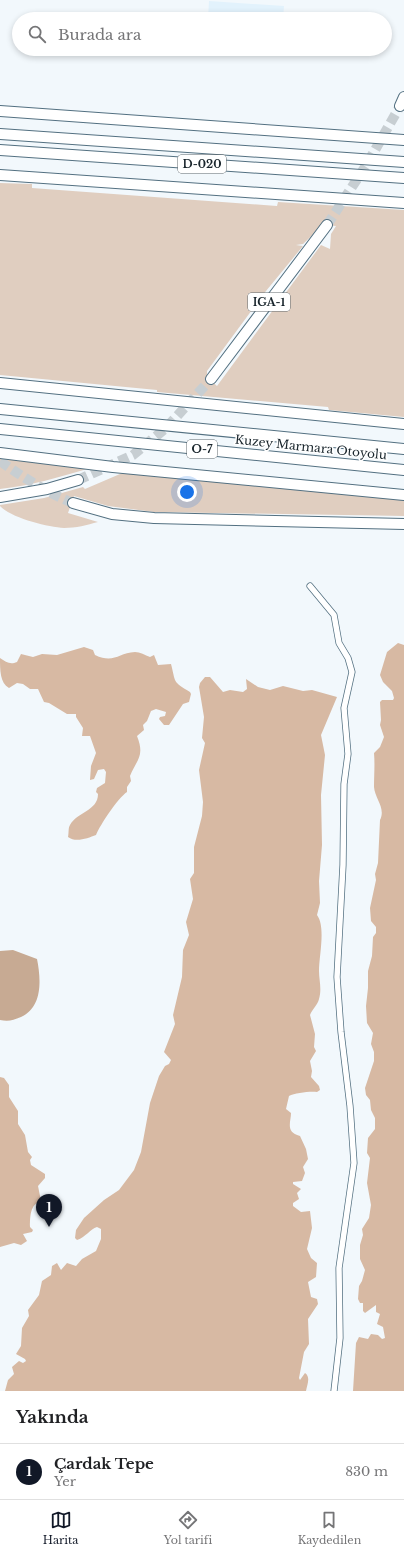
<!DOCTYPE html>
<html lang="tr">
<meta charset="utf-8">
<style>
:root{--surface:#fff;--page:#f6f6f6;--text:#202124;--muted:#757577;--line:#e0e0e0;--accent:#111827}
body{margin:0;font-family:"Libre Baskerville",serif;background:var(--page);color:var(--text)}
.you{position:absolute;left:187px;top:492px;width:14px;height:14px;margin:-10px;border:3px solid #fff;border-radius:50%;background:#1a73e8;box-shadow:0 0 0 6px #1a73e833}
.badge{display:grid;place-items:center;width:26px;height:26px;border-radius:50%;background:var(--accent);color:#fff;font-size:13px;font-weight:700}
.pin{position:absolute;translate:-50% -33px;filter:drop-shadow(0 1px 2px #0008)}
.pin::after{content:'';position:absolute;top:21px;width:14px;height:12px;background:inherit;clip-path:polygon(0 0,100% 0,50% 100%)}
.list{margin:0;padding:0;list-style:none}
h2{display:flex;justify-content:space-between;align-items:center;height:52px;margin:0;padding:0 16px;font-size:17px}
h2 small{font-size:13px;font-weight:400;color:var(--muted)}
.list li{display:grid;grid-template-columns:26px 1fr auto;gap:12px;align-items:center;box-sizing:border-box;height:56px;padding:0 16px;border-top:1px solid var(--line)}
.list b{display:block;font-size:15px;white-space:nowrap}
.list p{margin:0;font-size:13px;white-space:nowrap;color:var(--muted)}
.list em{font-size:13px;font-style:normal;color:var(--muted)}
.icon{flex:none;width:22px;height:22px;fill:none;stroke:currentColor;stroke-width:2;stroke-linecap:round;stroke-linejoin:round}
.map{position:relative;flex:none;width:404px;height:1391px;overflow:hidden}
.search{position:absolute;background:var(--surface);box-shadow:0 2px 6px #0003;left:12px;right:12px;top:12px;height:44px;display:flex;align-items:center;gap:10px;box-sizing:border-box;padding:0 14px;border-radius:22px;color:var(--muted);font-size:15px}
.sheet{height:108px;background:var(--surface)}
nav{display:flex;justify-content:space-around;align-items:center;box-sizing:border-box;height:56px;border-top:1px solid var(--line);background:var(--surface);font-size:11px;color:var(--muted)}
nav a{display:grid;justify-items:center;gap:2px}
nav .on{color:var(--accent)}
.map>svg:first-child{display:block}
.built{fill:#e2f2fc}
.green{fill:#e0cec0;fill-rule:evenodd}
.forest{fill:#d7b9a3}
.water{fill:#c7aa93}
.lines{fill:none;stroke-linecap:round;stroke-linejoin:round}
.highway-tunnel{stroke:#c7ced2;stroke-width:10;stroke-dasharray:10 5;stroke-linecap:butt}
.street-casing{stroke:#537081;stroke-width:7}
.highway-casing{stroke:#537081;stroke-width:12}
.street{stroke:#fff;stroke-width:5.5}
.highway{stroke:#fff;stroke-width:10}
.labels{text-anchor:middle;dominant-baseline:central;stroke-width:3;stroke-linejoin:round;paint-order:stroke}
.shield{fill:#fff;stroke:#5e666b;stroke-width:1}
.shield-label{font-size:11px;font-weight:bold;fill:#19252c}
.street-label{font-size:12px;fill:#19252c;stroke:#fff}
</style>
<div class="map">
<svg width="404" height="1391" viewBox="0 0 404 1391">
<rect width="100%" height="100%" fill="#f2f8fc"/>
<path class="built" d="M209 1 284 6 283 19H208Z
M206 49H281L280 56 206 51Z"/>
<path class="green" d="M0 183 32 184V188L277 206 278 202 404 210V417L329 410 328 407 157 392V390L0 375ZM323 225 336 226 331 234 330 249 321 245 217 386 207 377V371L266 291 303 246 296 245 303 244Z
M0 458 85 467 87 469C60 477 29 486 0 489Z
M127 471 404 499V516L154 512 108 506 74 496 68 513 98 522C87 525 76 528 64 528 48 527 11 518 0 506V505L44 498 83 487 85 489Z"/>
<path class="forest" d="M398 643 404 645V1391H353L356 1343 359 1337 368 1339 371 1334 378 1335 382 1339 385 1338 383 1327 377 1324 380 1314 376 1312V1305L365 1313 363 1311V1303H360L358 1299 359 1286 362 1281 365 1270 360 1259V1245L363 1235 362 1229 369 1218 371 1205 367 1183 370 1158 367 1153 368 1138 375 1129V1118L371 1110 370 1100 366 1095 365 1088 374 1061V1052L371 1044 373 1033 367 1023 366 1006 368 988V971L372 956 373 937 376 933V927L371 921 370 908 376 880 375 874 378 863 380 820C386 808 375 799 374 787 374 776 375 764 374 753L380 747 384 737 380 725 381 720 380 702 382 700H393L394 698 392 691 383 682 380 675 387 652Z
M84 647 93 650 95 655C114 664 118 653 135 652 140 652 145 655 150 657L154 655 158 665 171 664C176 683 172 681 190 692L191 694 189 702 183 704 169 725H164L159 719 160 717 165 716 166 712 156 709 151 711 147 721 143 725 144 730 137 736C145 756 137 759 130 776L131 781 127 787V792C118 798 100 825 96 835 88 838 76 843 68 837 69 833 68 828 70 825 77 812 98 811 98 794L96 792 97 788 105 783 106 772 104 769 98 770 94 779 90 780 91 766 96 753 90 736H82L83 728 76 717V714H67L49 703 44 702 38 689H30L23 684 17 683 9 688C0 683 0 670 0 658 6 662 10 665 17 662L21 654 33 657 42 654 57 655Z
M205 677H210L223 692 230 690 243 692 247 689 246 679 258 687 270 690 283 686 303 691 312 690 337 697 321 735 325 755 321 795 322 845 319 881 320 903 317 915C326 927 319 956 319 971 319 980 322 989 319 999 318 1004 312 1010 310 1015L315 1034 314 1047 316 1051 310 1061 312 1071 311 1077 319 1086 320 1090 317 1092C310 1091 295 1093 289 1096L286 1109 291 1113C291 1122 285 1132 300 1136L306 1149 308 1159 303 1167 305 1173 302 1181 293 1182V1184L301 1189 297 1193 299 1199 293 1203V1206L301 1212 310 1211 312 1228 307 1249 311 1258 317 1263 316 1277 308 1282 311 1297 317 1299 318 1304 308 1319 309 1344 304 1352 299 1378 300 1380 305 1373C311 1377 307 1385 306 1391H5L8 1380 14 1374 12 1367 19 1361 23 1363 26 1361 25 1359 16 1354 21 1346 22 1328 29 1316 28 1310 39 1295 42 1281 51 1275 52 1266 57 1263 61 1270 67 1263 76 1266 82 1259 96 1251 101 1239V1229L97 1227C90 1229 86 1237 77 1240L75 1238 76 1230 84 1218 104 1200 119 1190 134 1170 141 1152 150 1103 159 1076 165 1066 169 1064 171 1060 164 1052 175 1024 173 1015 182 977 183 950 189 935 186 922 193 899 190 879 194 873V847L202 816 203 802 199 770 205 743 202 738 204 717 199 687 200 683Z
M0 1077 4 1078 9 1085V1097L18 1111V1124L25 1135 28 1152 32 1157 30 1160 31 1165 45 1174V1178L38 1186 41 1201C30 1204 30 1217 30 1227L33 1230 32 1232 23 1234 27 1241 21 1245 14 1243 0 1247Z"/>
<path class="water" d="M13 950 37 959C41 979 43 1007 21 1017 13 1020 9 1022 0 1020V951Z"/>
<g class="lines">
<path class="highway-tunnel" d="M327 225 367 164 400 106
M0 461C24 478 46 492 73 503
M78 480 133 455 166 428 211 379"/>
<defs>
<path id="street" d="M310 586 334 615 339 643 348 658 352 672 344 708 348 754 344 784 343 865 337 977 341 1032 350 1106 354 1163 339 1268 340 1338 334 1391"/>
<path id="highway" d="M400 106 404 97
M0 111 404 140
M0 134 404 162
M0 150 404 178
M0 175 404 203
M211 379 327 225
M0 383 404 424
M0 409 404 449
M0 429 404 470
M0 453 113 467 404 495
M0 497 47 489 78 480
M73 503 112 514 154 518 404 524"/>
</defs>
<use href="#street" class="street-casing"/>
<use href="#highway" class="highway-casing"/>
<use href="#street" class="street"/>
<use href="#highway" class="highway"/>
</g>
<g class="labels">
<g class="shield">
<rect x="178" y="155" width="48" height="18" rx="3"/>
<rect x="248" y="293" width="42" height="18" rx="3"/>
<rect x="187" y="440" width="30" height="18" rx="3"/>
</g>
<g class="shield-label">
<text x="202" y="164">D-020</text>
<text x="269" y="302">IGA-1</text>
<text x="202" y="449">O-7</text>
</g>
<g class="street-label">
<text transform="translate(311 447) rotate(6)">Kuzey Marmara Otoyolu</text>
</g>
</g>
</svg>
<div class="you"></div>
<div class="pin badge" style="left:49px;top:1227px">1</div>
<div class="search"><svg class="icon" aria-label="search" viewBox="0 0 24 24"><circle cx="10" cy="10" r="6"/><path d="M15 15l6 6"/></svg>Burada ara</div>
</div>
<section class="sheet">
<h2>Yakında<small></small></h2>
<ul class="list">
<li><span class="badge">1</span><div><b>Çardak Tepe</b><p>Yer</p></div><em>830 m</em></li>
</ul>
</section>
<nav>
<a class="on"><svg class="icon" aria-label="map" viewBox="0 0 24 24"><path d="M3 6l6-2 6 2 6-2v14l-6 2-6-2-6 2zM9 4v14M15 6v14"/></svg>Harita</a>
<a><svg class="icon" aria-label="directions" viewBox="0 0 24 24"><path d="M12 3l9 9-9 9-9-9zM9 14v-3h6M13 9l2 2-2 2"/></svg>Yol tarifi</a>
<a><svg class="icon" aria-label="saved" viewBox="0 0 24 24"><path d="M7 4h10v16l-5-4-5 4z"/></svg>Kaydedilen</a>
</nav>
